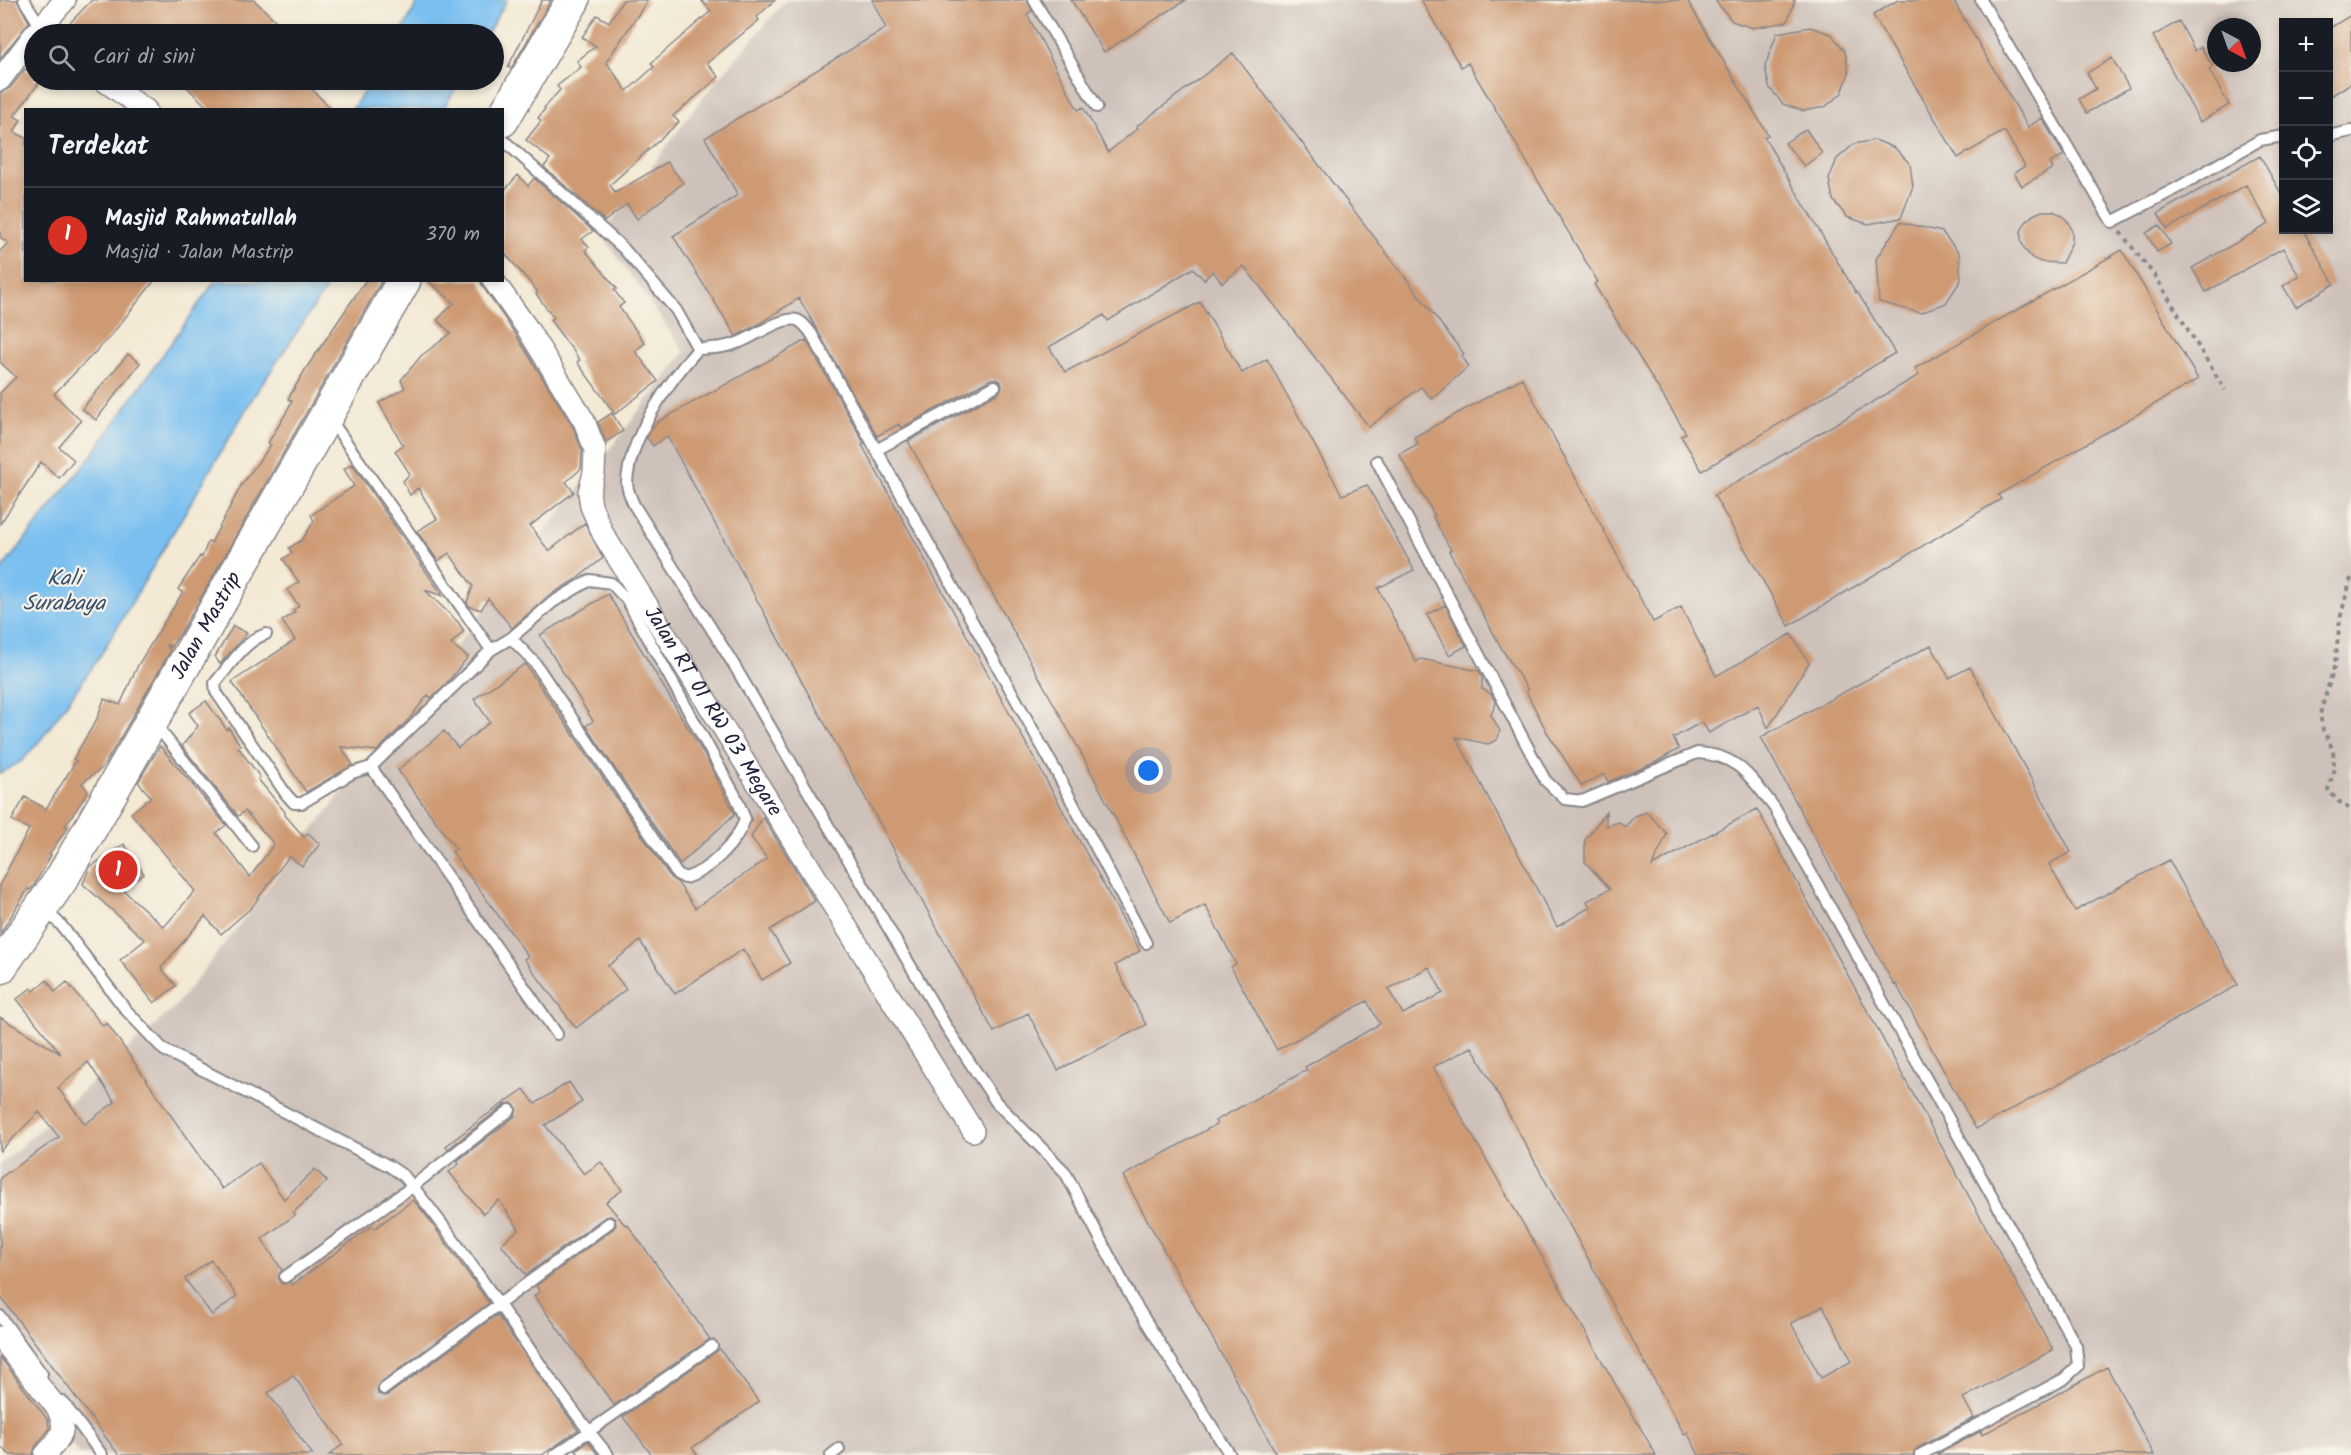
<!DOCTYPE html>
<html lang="id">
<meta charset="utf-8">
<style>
:root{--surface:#171b24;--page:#20242c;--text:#f1f3f6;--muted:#9ea1a6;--line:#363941;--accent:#d93025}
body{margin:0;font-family:Kalam,sans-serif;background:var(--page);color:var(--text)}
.controls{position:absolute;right:18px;top:18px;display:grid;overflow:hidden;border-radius:0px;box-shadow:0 3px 9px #0003}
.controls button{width:54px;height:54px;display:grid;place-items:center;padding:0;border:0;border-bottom:2px solid var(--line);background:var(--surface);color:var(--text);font:30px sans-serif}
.compass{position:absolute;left:2207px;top:18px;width:54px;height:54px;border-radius:50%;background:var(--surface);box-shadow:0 3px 9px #0003;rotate:139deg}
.you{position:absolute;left:1149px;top:771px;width:21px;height:21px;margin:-15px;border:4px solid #fff;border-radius:50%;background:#1a73e8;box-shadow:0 0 0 9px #1a73e833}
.badge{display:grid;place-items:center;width:39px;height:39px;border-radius:50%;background:var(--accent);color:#fff;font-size:20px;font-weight:700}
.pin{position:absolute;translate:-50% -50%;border:3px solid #fff;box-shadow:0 2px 6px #0006}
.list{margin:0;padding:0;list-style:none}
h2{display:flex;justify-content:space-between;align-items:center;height:78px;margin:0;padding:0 24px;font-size:26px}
h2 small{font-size:20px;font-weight:400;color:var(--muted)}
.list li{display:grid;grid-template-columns:39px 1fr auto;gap:18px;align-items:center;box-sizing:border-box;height:96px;padding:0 24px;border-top:2px solid var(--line)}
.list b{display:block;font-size:22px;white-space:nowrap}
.list p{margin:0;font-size:20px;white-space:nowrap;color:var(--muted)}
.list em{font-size:20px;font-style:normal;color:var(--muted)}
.icon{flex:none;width:33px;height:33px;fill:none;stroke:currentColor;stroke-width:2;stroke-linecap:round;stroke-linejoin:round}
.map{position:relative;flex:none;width:2351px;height:1455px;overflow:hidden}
.search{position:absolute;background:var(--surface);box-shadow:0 3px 9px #0003;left:24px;top:24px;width:480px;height:66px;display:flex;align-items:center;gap:15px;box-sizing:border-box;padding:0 21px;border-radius:33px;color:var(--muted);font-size:22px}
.panel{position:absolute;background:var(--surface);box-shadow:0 3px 9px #0003;left:24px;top:108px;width:480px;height:174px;border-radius:0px}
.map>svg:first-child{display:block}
.industrial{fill:#cec1b9;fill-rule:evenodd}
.water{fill:#79bff0;stroke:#4e7096;stroke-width:1.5}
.building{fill:#cd9a73;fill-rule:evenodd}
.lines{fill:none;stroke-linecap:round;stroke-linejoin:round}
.lane-casing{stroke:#8a8688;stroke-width:14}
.street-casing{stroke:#8a8688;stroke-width:24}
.primary-casing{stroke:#8a8688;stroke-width:36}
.path{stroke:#8a8688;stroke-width:4;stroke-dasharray:4.5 4.5;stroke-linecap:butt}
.lane{stroke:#fff;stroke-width:10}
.street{stroke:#fff;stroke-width:21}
.primary{stroke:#fff;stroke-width:33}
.labels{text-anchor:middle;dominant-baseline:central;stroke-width:4.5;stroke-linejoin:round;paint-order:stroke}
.street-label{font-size:21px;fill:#22223b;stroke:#f7f3e8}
.water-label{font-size:22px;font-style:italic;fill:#3c5171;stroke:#f7f3e8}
</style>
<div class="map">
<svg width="2351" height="1455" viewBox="0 0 2351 1455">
<rect width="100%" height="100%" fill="#f7f3e8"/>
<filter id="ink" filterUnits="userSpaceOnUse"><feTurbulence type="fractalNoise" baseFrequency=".0167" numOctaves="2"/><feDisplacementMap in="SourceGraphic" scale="12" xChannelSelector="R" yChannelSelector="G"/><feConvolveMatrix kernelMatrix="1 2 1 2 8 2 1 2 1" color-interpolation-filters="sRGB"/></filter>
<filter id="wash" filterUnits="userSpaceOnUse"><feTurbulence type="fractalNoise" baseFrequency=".008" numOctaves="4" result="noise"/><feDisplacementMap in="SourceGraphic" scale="24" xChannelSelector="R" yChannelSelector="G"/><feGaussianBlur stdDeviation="1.35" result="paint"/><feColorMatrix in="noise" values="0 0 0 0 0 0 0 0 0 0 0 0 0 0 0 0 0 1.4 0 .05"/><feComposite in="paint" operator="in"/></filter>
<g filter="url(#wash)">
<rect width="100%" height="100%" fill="#f3e9d4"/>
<path class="industrial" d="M786 0H2351V1455H80L0 1346V1165L175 1007 685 352 602 235 699 102ZM2284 22H2328V230H2284ZM2216 27H2252V63H2216Z"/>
<path class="water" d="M419 0H507L487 34H400Z
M372 80H461L443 109H352Z
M215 281H331L254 396 99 658 42 738 22 761 0 774V571L89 459Z"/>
<g id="blocks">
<path class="building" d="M0 0H17L29 22 0 59Z
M92 0H254L276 21 264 34H59Z
M542 0H551L511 69 508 67Z
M623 0H648L606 62 627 91 654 67 651 63 711 11 701 0H775L757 17 759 20 707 63 719 77 673 116 679 122 610 185 615 193 667 162 683 183 637 219 627 204 605 221 544 167 550 159 526 140 541 121 538 118 545 109 544 108 560 90 557 86 581 67 577 61 596 46 582 37 597 15 609 22Z
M872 0H1027L1032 11 1027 14 1078 110 1083 107 1108 152 1138 128 1137 126 1233 53 1464 354 1461 356 1469 366 1432 399 1421 387 1369 427 1244 266 1222 283 1213 271 1204 280 1193 268 1108 321 1104 315 1049 347 1065 372 1200 302 1242 373 1267 359 1342 495 1367 485 1414 570 1378 588 1416 662 1421 659 1479 671 1482 676V689L1491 694 1496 703 1491 715 1500 731 1497 740 1488 744 1456 737 1557 927 1590 907 1587 901 1610 889 1585 862V840L1606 812V826L1619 822 1625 827 1635 816 1647 812 1667 834 1652 866 1757 809 2053 1350 1963 1398 1974 1418 1917 1448 1913 1455H1699L1687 1432 1684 1434 1472 1047 1433 1067 1656 1455H1277L1123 1176 1217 1124 1215 1121 1307 1070 1305 1067 1380 1024 1367 1001 1277 1050 1231 967 1236 964 1205 905 1170 923 1080 751 908 441 999 393 1002 387 1001 382 996 379H991L901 428 899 424 877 436 799 298 759 324 736 336 673 236 738 195 705 138 886 28ZM1429 967 1443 993 1403 1014 1388 989ZM1823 1306 1852 1361 1821 1378 1791 1323Z
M1071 0H1186L1104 52Z
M1421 0H1687L1768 135 1764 137 1856 293H1858L1895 353 1702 471 1681 436 1686 433 1594 284 1598 282 1468 63 1461 67Z
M1715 0H1795L1787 22 1753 28 1732 21Z
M1898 0H1953L2028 127 2042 118 2064 155 2050 163 2053 168 2022 186 2014 173 2025 166 2005 132H2002L1958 158 1873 15Z
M2351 15V83L2328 98V29Z
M2179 21 2195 51 2201 47 2213 67 2209 70 2229 105 2200 122 2153 36Z
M1810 27 1831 34 1845 51 1849 73 1842 93 1825 107 1803 111 1783 104 1769 87 1765 66 1777 33Z
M2112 58 2129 88 2087 113 2079 99 2096 89 2087 73Z
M25 69 34 75V80H41L14 116 21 120 14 132 26 138V280H155L109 338 54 394 81 421 59 447 74 460 59 478 41 462 0 524V393L16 377 0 362V251L8 243 0 237V93L10 88Z
M180 80H300L308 87 309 86 332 110H210Z
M1806 129 1822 153 1804 166 1785 143Z
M1875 140 1895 148 1910 164 1913 186 1901 218 1868 224 1847 217 1833 200 1829 179 1837 159 1854 144Z
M2260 156 2283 197V230H2303L2334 284 2296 307 2283 286 2299 276 2283 248 2206 292 2192 268 2269 224 2246 185 2167 229 2158 213Z
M518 175 528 186 534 178 593 231 582 239 589 247 585 250 617 289 614 290 624 303 619 307 645 343 635 351 658 381 615 414 577 362 580 360 550 320 554 318 536 294 538 292 502 250 503 192Z
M2042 211H2053L2062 215 2069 223 2072 232V242L2062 263 2041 262 2032 258 2025 250 2021 241V231L2026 222 2033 215Z
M1900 222 1942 232 1959 253 1961 280 1946 303 1921 313 1879 302 1876 259Z
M2159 225 2171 244 2157 252 2146 233Z
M2122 250 2198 379 1998 495 2001 499 1789 626 1714 495 1919 375 1915 368Z
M366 280H382L181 632 171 647 166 644 170 650 166 659 108 759 102 768 82 783 88 792 65 826 68 827 49 854 51 855 34 885 30 890 28 889 0 934V884L29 829 12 820 25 797 46 809 76 761 73 759 97 719 104 699 120 705 138 665 183 592 178 589 200 556 202 557 208 542 211 543 242 484 271 445 268 443 285 415 292 401 288 399 305 370Z
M427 280H480L483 287 516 335 573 427 582 451 581 469 566 482 574 492 530 526 549 551 585 523 603 558 575 580 548 596 512 628 488 598 481 610 469 606 467 602 473 586 449 553 438 561 417 531 437 519 418 488 410 495 403 481 410 474 395 451 403 445 379 403 405 388 401 380 421 356 451 333 437 320 454 303Z
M806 340 864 443 862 445 1140 951 1115 965 1146 1025 1058 1070 1028 1013 994 1032 667 436 653 446 647 438 652 428 659 421Z
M128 354 140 363 96 420 82 409Z
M1522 378 1653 622 1681 607 1716 676 1791 634 1809 663 1768 728 1758 705 1709 733 1702 722 1673 738 1679 749 1654 763 1608 782 1604 774 1582 786 1547 732 1526 691 1528 690 1502 649 1449 551 1451 550 1433 517 1435 516 1399 454 1418 444 1414 437Z
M612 413 623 431 606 442 598 422Z
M352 464 443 596 425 590 458 622 464 631 451 644 468 657 446 684 431 698 428 695 409 719 377 751 341 747 353 765 306 792 232 682 295 640 282 621 295 612 293 610 299 606 287 590 299 582 283 559 292 553 289 548 302 540 314 521 311 515 354 486 344 469Z
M608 594 705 756 735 814 680 864 586 726 593 721 540 635Z
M1445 605 1466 646 1449 655 1427 615Z
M233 626 247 633 220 664 215 657Z
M1931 645 1949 678 1970 667 2071 852 2049 864 2075 911 2169 860 2238 985 1976 1129 1896 984 1894 985 1761 737Z
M525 664 671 878 678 883 695 908 767 859 751 837 763 817 815 901 770 930 790 963 762 980 743 949 675 994 640 941 608 966 626 989 576 1028 524 959 528 956 452 852 456 849 398 770 444 731 458 748 490 722 474 699Z
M206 701 227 730 229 728 240 745 238 747 260 777 258 779 285 812V815L304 837 308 833 320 844 302 866 289 856 252 907 221 934 205 916 161 968 176 986 154 1003 120 960 145 940 83 884 90 867 124 844 144 874 122 889 164 927 195 891 131 813 151 797 138 782 160 746 226 825 216 833 250 877 274 844 245 811 238 816 182 746 198 726 189 713Z
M47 980 55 992 67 982 103 1026 107 1023 222 1189 259 1163 284 1199 315 1169 327 1181 293 1213 295 1215 262 1239 282 1270 278 1277 281 1284 291 1282 292 1285 372 1226 374 1229 413 1200 425 1214 489 1303 380 1383 377 1389 378 1394 384 1396 388 1395 497 1315 578 1430 542 1455H329L343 1444 293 1375 268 1393 313 1455H119L0 1296V1178L59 1137 39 1112 0 1151V1017L61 1054 17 999 31 988 34 991ZM88 1062 115 1102 85 1124 58 1088ZM211 1260 237 1296 212 1315 185 1279Z
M569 1082 582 1102 545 1125 584 1174 601 1162 622 1190 606 1202 625 1225 627 1224 710 1339 614 1405 534 1296 540 1291 536 1286 613 1229 616 1225 615 1219 611 1216 605 1217 526 1275 501 1244 519 1229 499 1200 483 1214 449 1172 459 1164 457 1161 515 1116 517 1108 512 1103 506 1104 448 1149 446 1146 481 1119 524 1089 535 1104Z
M720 1349 759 1402 692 1448 698 1455H652L623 1417Z
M0 1357 48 1420 49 1429 35 1447 33 1455H10L0 1446Z
M2107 1367 2154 1455H1936L1981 1431 1982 1435Z
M588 1441 598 1455H579L576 1450Z"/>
</g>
</g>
<g filter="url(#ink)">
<use href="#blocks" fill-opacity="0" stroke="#8a8688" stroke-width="1.5"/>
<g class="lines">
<defs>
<path id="lane" d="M24 0 41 27
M1034 0 1097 107
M1981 0 2112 222 2177 188 2260 140 2284 136
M2328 136 2351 131
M502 139 623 248 676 310 698 349C713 348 726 348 740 342 754 337 782 316 797 320 803 322 807 328 811 333L1057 773 1146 943
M698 349C669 381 629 438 627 483 627 490 631 498 634 505L734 665 947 1028 996 1102 1065 1172 1132 1299 1230 1455
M330 419 491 650
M876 450 995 386
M1377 461 1545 780 1565 799 1582 801 1697 753C1739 755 1750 777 1774 807L2076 1346 2078 1366 2064 1379 1920 1455
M266 634C244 641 229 667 215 683L216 692 286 794 294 803H302L352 773 371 767
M511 638 553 602 590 580 611 583 627 600 736 797 745 819C737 843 709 871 685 878L677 874 535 663 511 638 491 650 371 767 557 1034
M155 724 252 846
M43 908 61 925 126 1010 164 1050 389 1166 404 1176C478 1264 535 1366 608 1455
M285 1277 413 1186 510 1110
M0 1316 42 1374
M384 1389 609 1223
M62 1401 102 1455
M555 1455 712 1346
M831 1455 839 1449"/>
<g id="street">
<path d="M35 34 65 0"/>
<path d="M0 80 34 35"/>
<path d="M103 80 146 110"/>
<path id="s1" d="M493 280 527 328 584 421 595 449 594 473 589 492 591 506 603 534 973 1131"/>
<path d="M0 1337 57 1408C69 1431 60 1438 45 1455"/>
</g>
<g id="primary">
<path d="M502 120 573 0"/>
<path id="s2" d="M0 967 62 878 404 280"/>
</g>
</defs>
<use href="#lane" class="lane-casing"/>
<use href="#street" class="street-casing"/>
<use href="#primary" class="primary-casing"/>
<path class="path" d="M2120 232 2155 276 2225 390
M2351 578 2340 619 2335 664 2320 714 2323 730 2330 743 2334 756 2333 774 2328 790 2338 801 2351 810"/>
<use href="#lane" class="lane"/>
<use href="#street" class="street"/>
<use href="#primary" class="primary"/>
</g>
</g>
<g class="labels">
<g class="street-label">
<text stroke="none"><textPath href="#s2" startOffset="399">Jalan Mastrip</textPath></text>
<text stroke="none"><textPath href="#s1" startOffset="495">Jalan RT 01 RW 03 Megare</textPath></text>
</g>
<g class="water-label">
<text x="64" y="579">Kali<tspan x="64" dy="25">Surabaya</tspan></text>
</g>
</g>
</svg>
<div class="controls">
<button>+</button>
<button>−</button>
<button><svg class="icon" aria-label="locate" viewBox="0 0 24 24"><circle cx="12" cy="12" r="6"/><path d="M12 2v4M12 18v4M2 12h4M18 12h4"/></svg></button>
<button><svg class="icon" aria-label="layers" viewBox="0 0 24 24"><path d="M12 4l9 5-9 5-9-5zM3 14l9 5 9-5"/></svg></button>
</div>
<svg class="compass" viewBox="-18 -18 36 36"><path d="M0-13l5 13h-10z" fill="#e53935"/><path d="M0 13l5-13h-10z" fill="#9ea1a6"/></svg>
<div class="you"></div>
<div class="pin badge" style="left:118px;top:870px">1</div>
<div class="search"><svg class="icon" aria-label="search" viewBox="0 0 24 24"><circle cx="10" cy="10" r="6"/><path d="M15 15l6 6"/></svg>Cari di sini</div>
<section class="panel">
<h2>Terdekat<small></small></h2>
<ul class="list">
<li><span class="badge">1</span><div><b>Masjid Rahmatullah</b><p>Masjid · Jalan Mastrip</p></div><em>370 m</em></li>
</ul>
</section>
</div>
